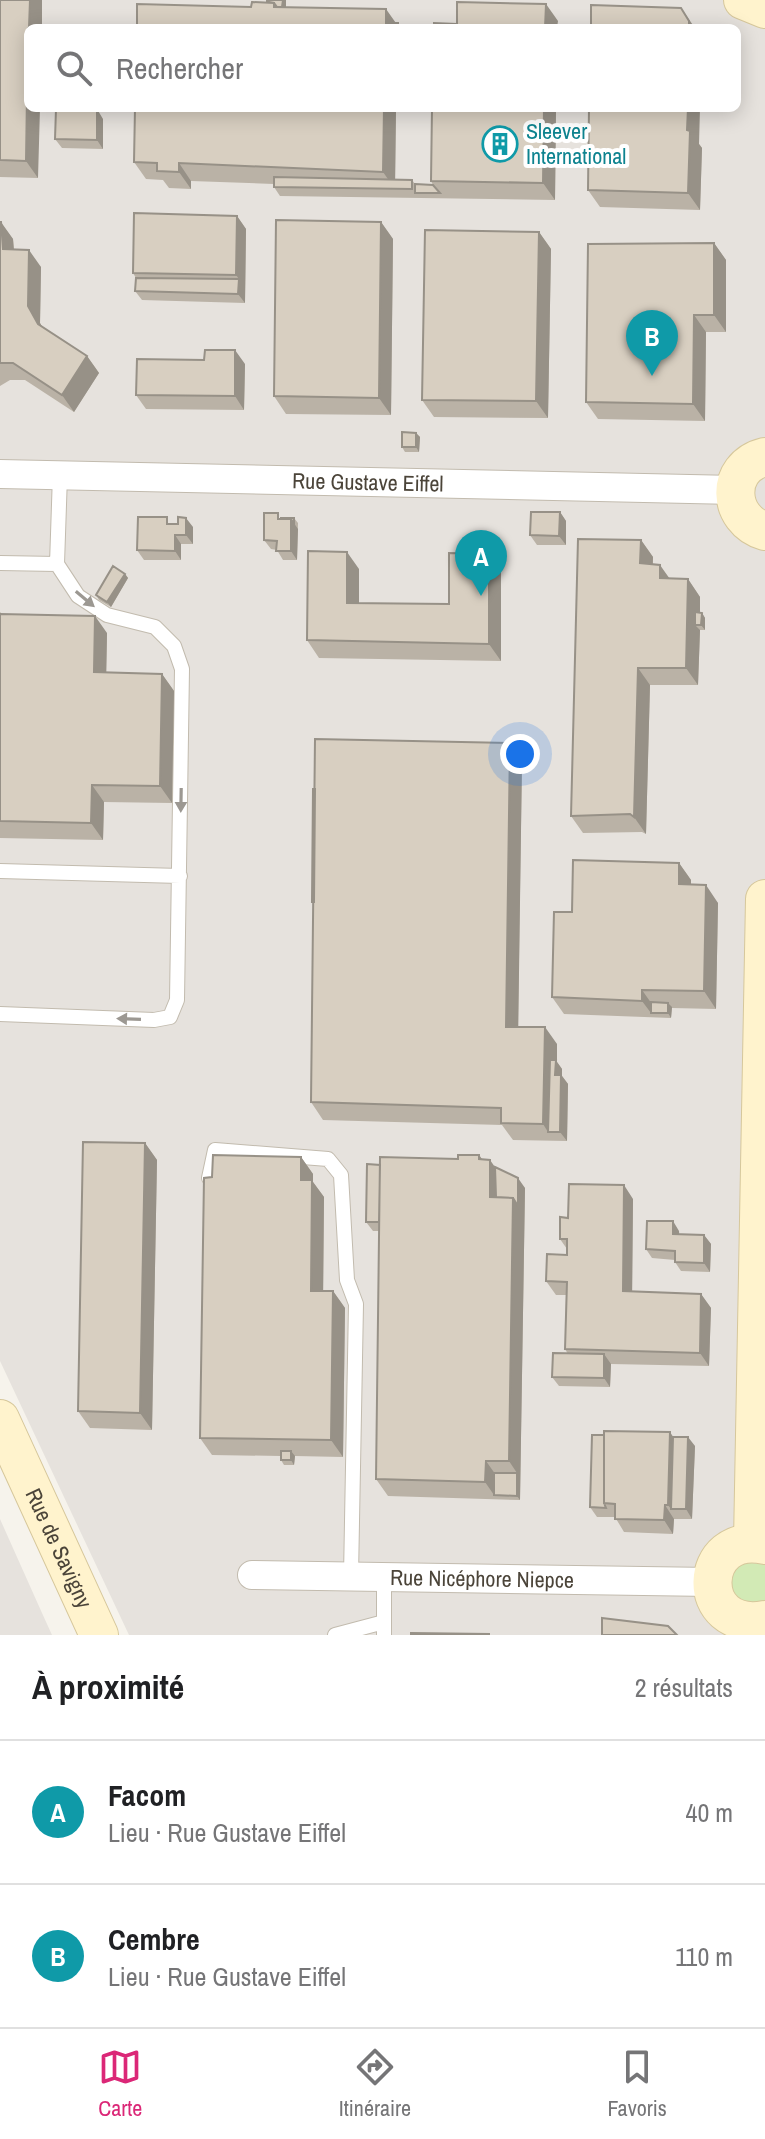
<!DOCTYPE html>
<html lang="fr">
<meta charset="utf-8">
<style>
:root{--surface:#fff;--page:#f2f2f2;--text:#202124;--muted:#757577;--line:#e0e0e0;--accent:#db2777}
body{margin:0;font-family:"Archivo Narrow",sans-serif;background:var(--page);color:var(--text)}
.you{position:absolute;left:520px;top:754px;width:28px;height:28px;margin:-20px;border:6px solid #fff;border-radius:50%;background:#1a73e8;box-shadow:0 0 0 12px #1a73e833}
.badge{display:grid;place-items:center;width:52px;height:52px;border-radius:50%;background:var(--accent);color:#fff;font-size:26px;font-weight:700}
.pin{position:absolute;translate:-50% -66px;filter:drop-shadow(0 2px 4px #0008)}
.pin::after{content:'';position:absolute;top:42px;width:28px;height:24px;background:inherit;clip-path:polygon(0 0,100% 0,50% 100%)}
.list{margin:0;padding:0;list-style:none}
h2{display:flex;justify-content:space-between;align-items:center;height:104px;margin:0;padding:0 32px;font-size:34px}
h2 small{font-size:26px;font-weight:400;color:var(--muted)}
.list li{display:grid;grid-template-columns:52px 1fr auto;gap:24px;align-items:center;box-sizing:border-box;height:144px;padding:0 32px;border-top:2px solid var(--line)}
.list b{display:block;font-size:30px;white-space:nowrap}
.list p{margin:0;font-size:26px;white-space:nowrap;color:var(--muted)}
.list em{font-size:26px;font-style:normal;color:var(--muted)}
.icon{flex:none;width:44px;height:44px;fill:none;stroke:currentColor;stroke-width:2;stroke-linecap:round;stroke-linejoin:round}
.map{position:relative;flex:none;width:765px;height:1635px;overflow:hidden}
.search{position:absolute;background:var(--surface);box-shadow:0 4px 20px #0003;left:24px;right:24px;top:24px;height:88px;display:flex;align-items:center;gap:20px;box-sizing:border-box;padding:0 28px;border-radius:12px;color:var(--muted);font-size:30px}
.sheet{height:392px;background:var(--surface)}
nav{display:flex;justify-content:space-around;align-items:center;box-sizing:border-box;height:112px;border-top:2px solid var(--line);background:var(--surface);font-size:22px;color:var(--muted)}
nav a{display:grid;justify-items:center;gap:4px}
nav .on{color:var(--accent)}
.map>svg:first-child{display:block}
.industrial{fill:#e6e2dd;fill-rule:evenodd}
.green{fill:#d2eab5}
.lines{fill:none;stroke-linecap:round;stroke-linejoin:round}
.lane-casing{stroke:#c2bbae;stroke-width:16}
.street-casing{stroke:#c2bbae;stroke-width:30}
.secondary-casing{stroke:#d6c79b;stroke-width:40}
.lane{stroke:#fff;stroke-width:14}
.street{stroke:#fff;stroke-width:28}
.secondary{stroke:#fff3cd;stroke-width:38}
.wall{fill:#bab2a6}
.shaded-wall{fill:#979187}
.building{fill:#d8cfc1;stroke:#979187;stroke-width:2}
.oneway{fill:#9c9892}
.labels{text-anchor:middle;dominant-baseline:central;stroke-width:8;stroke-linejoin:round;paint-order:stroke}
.culture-label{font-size:22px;fill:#0d838f;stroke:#fff;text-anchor:start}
.street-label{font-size:22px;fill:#4b4439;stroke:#fff}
</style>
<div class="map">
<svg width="765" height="1635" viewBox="0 0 765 1635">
<rect width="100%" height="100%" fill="#f6f3ec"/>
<path class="industrial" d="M0 0H765V1635H129L0 1361ZM28 28H737V108H28Z
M0 1519 42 1613 52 1635H0Z"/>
<path class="green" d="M737 1562 765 1564V1601L739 1604 727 1575Z"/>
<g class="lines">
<defs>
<path id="lane" d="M0 563 57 564
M0 871 180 876
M0 1014 154 1020 170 1017 177 1000 182 669 174 646 155 627 107 615 78 596 57 564 60 475
M209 1178 215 1150 328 1159 341 1175 347 1280 356 1304 351 1576
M384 1577V1635
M335 1635 384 1622"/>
<g id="street">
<path id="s1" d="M0 474 735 490"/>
<path id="s2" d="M252 1575 711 1582"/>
</g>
<g id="secondary">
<path d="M743 0 765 9"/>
<path d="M765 457C724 467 727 520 765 531"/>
<path id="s3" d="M0 1419 99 1635"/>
<path d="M753 1542 765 899"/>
<path d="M765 1545C697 1530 693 1633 765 1620"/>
</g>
</defs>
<use href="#lane" class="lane-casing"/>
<use href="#street" class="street-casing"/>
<use href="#secondary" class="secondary-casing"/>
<use href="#lane" class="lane"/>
<use href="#street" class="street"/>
<use href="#secondary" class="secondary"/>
</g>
<path class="wall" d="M0 0H42V28H28L38 178 0 177Z
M135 108H396L395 180H412L415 184 433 185 431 181 556 108 555 200 280 196 274 187V184L191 181V189L169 188 163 180 146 179 134 162Z
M103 119V149L62 148 55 139Z
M699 144 702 148 700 210 600 207 588 190Z
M237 216 246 229 245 303 142 300 135 291 136 278 133 273Z
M0 222 13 239 14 249 41 267 40 323 42 327 87 356 99 373 74 412 25 380H10L0 386Z
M381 222 393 239 391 415 286 414 274 396Z
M539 232 551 249 548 418 434 417 422 400Z
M714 243 726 260V332H706L705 421 598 419 586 402Z
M245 364 244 410 146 409 136 395Z
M416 433 420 437 419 452H405L402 447Z
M560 512 566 521V545H537L530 535Z
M281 518H294L298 523 297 560H283L277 550 271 549 264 540Z
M172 524 193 527V544H181V560H144L137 550Z
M641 540 653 557V564L669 579H688L700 597V613H702L705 618V630H700L698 685H650L646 834 642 832 583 833 571 816Z
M359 569V603L449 604 501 572V661L319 658 307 640Z
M125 574 128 578 111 607 99 600 96 595Z
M0 612 2 614 107 633 106 672 162 674 174 691 172 803 104 802 103 840 0 838Z
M510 743 522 760 518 1027 557 1044V1062L562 1069V1076L568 1084 567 1141 513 1140 502 1125 323 1120 311 1102 314 904 312 902Z
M679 863 691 880V885L718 903 716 1009 672 1008 671 1018 564 1014 552 997 572 912Z
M145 1143 157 1160 152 1430 90 1428 78 1411Z
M479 1155 482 1159 525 1188 520 1500 388 1496 376 1479 379 1231H373L366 1222 380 1165 458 1159Z
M301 1157 313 1174V1182L324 1197 323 1291H333L345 1308 343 1457 295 1456 294 1465H284L281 1460V1456L212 1455 200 1438 212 1177Z
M633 1199 632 1292 701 1294 711 1308 709 1366 611 1364 610 1387 559 1386 552 1377 568 1354 565 1349 566 1295H556L546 1281 567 1255V1249L560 1239 568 1218Z
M679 1231V1234L704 1235 711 1244 710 1272 681 1271 675 1262V1260L652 1258 646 1249Z
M673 1437 695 1446 692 1519H674L673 1534 624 1532 615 1517H597L590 1507Z"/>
<path class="shaded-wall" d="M30 0H42V28H29Z
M283 0H286V25L274 7V3Z
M546 4 558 21 557 28H545Z
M681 8 695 28H689Z
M386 9 398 26 386 23Z
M28 81V108H40L38 178 26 161Z
M384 108H396L395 189 383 172Z
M544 108H556L555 200 543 183Z
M688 108H700L699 144 702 148 700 210 688 193Z
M97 109 103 119V149L97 140Z
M179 163 191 181V189L179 172Z
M237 216 246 229 245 303 238 294 239 279 236 275Z
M1 222 13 239 15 266 3 249Z
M381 222 393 239 391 415 379 398Z
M539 232 551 249 548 418 536 401Z
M714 243 726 260V332L714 315Z
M29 250 41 267 40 323 50 341 38 324 28 306Z
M694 315 706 332 705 421 693 404Z
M235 350 245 364 244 410 235 396Z
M87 356 99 373 74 412 62 395Z
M416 433 420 437 419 452 416 447Z
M560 512 566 521V545L559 536Z
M186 518 193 527V544L186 535Z
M291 519 298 529 297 560 291 551Z
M175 535 181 544V560L175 551Z
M641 540 653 557 652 580 640 563Z
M347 552 359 569V620L347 603Z
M489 554 501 572V661L489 644Z
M660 565 672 582 660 578Z
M125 574 128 578 111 607 107 602Z
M688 579 700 597V625H695L700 630 698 685 686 668Z
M702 613 705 618V630L701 625Z
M95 616 107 633 106 689 94 672Z
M638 668 650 685 646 834 634 817Z
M162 674 174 691 172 803 160 786Z
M510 743 522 760 518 1044 506 1027Z
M92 785 104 802 103 840 91 823Z
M679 863 691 880V901L679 884Z
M706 885 718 903 716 1009 704 991Z
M642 990 654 1007 651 1013 642 1001Z
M668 1003 672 1007 671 1018 668 1013Z
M545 1027 557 1044V1062L562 1069V1076L568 1084 567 1141 560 1132H548L543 1124Z
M145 1143 157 1160 152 1430 140 1413Z
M479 1155 490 1171V1160L502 1177V1205L490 1197Z
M301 1157 313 1174V1182L324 1197 323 1308 311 1291 301 1180Z
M518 1178 525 1188 520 1500 517 1496V1473L509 1461 513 1198Z
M624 1185 633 1199 632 1305 623 1291Z
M673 1221 679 1231 680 1244 673 1234Z
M704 1235 711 1244 710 1272 704 1263Z
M333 1291 345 1308 343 1457 331 1440Z
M701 1294 711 1308 709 1366 700 1353Z
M604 1354 611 1364 610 1387 604 1378Z
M670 1432 679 1446 671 1509 668 1505Z
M688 1437 695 1446 692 1519 686 1509Z
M291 1451 295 1456 294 1465 291 1460Z
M486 1461 498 1478 494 1495 485 1482Z
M665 1505 674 1519 673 1534 664 1520Z"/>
<path class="building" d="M0 0H30L29 28H28L26 161 0 160Z
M267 0H283L282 7H277L274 3 267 2Z
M252 2 274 3V7L386 9V23H398V28H137V4L251 7Z
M457 2 546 4 545 28H434V23L457 24Z
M591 5 681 8 689 21V28H591Z
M135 108H384L383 172 179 163V172L157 171V163L134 162Z
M432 108H544L543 183 431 181Z
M589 108H688L687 130 690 131 688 193 588 190Z
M56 109H97V140L55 139Z
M274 177 412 180V189L274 187Z
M415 184 433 185 440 193H415Z
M134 213 237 216 236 275 133 273Z
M276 220 381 222 379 398 274 396Z
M0 222H1L3 249 29 250 28 306 38 324 87 356 62 395 13 363H0Z
M425 230 539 232 536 401 422 400Z
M714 243V315H694L693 404 586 402 588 244Z
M136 278 239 279 238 294 135 291Z
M205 350H235V396L136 395 137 359 204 360Z
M402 432 416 433V447H402Z
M531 512H560L559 536 530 535Z
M264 513H278V519H291V551H276L277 541 264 540Z
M138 517H167V524H178V517L186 518V535H175V551L137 550Z
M281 518H294V524L291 519H281Z
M578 539 641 540 640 563 660 565V578L688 579 686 668H638L634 817 630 814 571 816Z
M308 551 347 552V603L449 604V553L489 554V644L307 640Z
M113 566 125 574 107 602 96 595Z
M695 612 702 613 701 625H695Z
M0 614 95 616 94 672 162 674 160 786 92 785 91 823 0 821Z
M315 739 510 743 506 1027H545L543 1124 501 1123V1108L311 1102Z
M313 789H315L314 902H312Z
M573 860 679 863V884L706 885 704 991 642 990V1001L552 997 554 912H572Z
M651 1002 668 1003V1013H651Z
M550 1060H556L555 1075H561L560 1132H548Z
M83 1142 145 1143 140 1413 78 1411Z
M213 1155 301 1157V1180H312L311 1291H333L331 1440 200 1438 204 1178 212 1177Z
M458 1155H479V1159L490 1160V1197L513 1198 509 1461H486L485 1482 376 1479 380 1157 458 1159Z
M367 1164 380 1165 379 1222H366Z
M495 1167 518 1178V1206L513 1198 496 1197Z
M569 1184 624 1185 623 1291 701 1294 700 1353 565 1349 567 1282 546 1281 547 1254 567 1255V1239H560V1217L568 1218Z
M647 1221H673V1234L704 1235V1263L675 1262V1251L646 1249Z
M553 1353 604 1354V1378L552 1377Z
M604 1431 670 1432 668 1505H665L664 1520 615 1519V1504L604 1503Z
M592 1435H604V1503L606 1508 590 1507Z
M673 1437H688L686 1509H671Z
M281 1451H291V1460H281Z
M494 1473H517V1496L494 1495Z
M602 1618 668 1626 677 1635H602Z
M411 1633 490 1634 411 1635Z"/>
<defs><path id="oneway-solid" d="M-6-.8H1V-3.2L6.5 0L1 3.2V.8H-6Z" transform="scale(2)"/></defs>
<g class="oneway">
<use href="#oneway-solid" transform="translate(85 599) rotate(40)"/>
<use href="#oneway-solid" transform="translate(181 800) rotate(91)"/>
<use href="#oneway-solid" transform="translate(129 1019) rotate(-178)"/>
</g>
<defs>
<symbol id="building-ring" viewBox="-11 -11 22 22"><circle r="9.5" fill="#fff" stroke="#0f9aa8" stroke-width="1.5"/><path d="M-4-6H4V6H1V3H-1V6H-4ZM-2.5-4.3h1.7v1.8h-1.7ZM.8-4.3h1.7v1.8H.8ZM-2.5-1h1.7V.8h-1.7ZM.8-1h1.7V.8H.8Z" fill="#0f9aa8"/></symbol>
</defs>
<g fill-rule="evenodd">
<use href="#building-ring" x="480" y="124" width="40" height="40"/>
</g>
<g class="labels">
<g class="culture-label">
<text x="526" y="131">Sleever<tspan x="526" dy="25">International</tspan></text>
</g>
<g class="street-label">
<text stroke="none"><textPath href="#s1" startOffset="368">Rue Gustave Eiffel</textPath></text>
<text stroke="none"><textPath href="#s3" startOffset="142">Rue de Savigny</textPath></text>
<text stroke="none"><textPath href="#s2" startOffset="230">Rue Nicéphore Niepce</textPath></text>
</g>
</g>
</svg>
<div class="you"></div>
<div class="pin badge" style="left:481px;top:596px;background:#0f9aa8">A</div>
<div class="pin badge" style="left:652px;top:376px;background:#0f9aa8">B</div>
<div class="search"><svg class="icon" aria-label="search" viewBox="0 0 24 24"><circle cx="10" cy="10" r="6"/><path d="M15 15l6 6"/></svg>Rechercher</div>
</div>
<section class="sheet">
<h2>À proximité<small>2 résultats</small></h2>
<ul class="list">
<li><span class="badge" style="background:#0f9aa8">A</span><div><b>Facom</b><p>Lieu · Rue Gustave Eiffel</p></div><em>40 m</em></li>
<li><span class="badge" style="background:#0f9aa8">B</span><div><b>Cembre</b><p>Lieu · Rue Gustave Eiffel</p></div><em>110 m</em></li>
</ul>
</section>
<nav>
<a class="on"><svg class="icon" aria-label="map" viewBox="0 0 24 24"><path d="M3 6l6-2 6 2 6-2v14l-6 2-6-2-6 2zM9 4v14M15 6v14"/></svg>Carte</a>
<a><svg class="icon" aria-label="directions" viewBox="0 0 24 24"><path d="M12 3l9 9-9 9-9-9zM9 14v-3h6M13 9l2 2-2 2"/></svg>Itinéraire</a>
<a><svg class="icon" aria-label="saved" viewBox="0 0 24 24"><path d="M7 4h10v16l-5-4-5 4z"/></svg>Favoris</a>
</nav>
